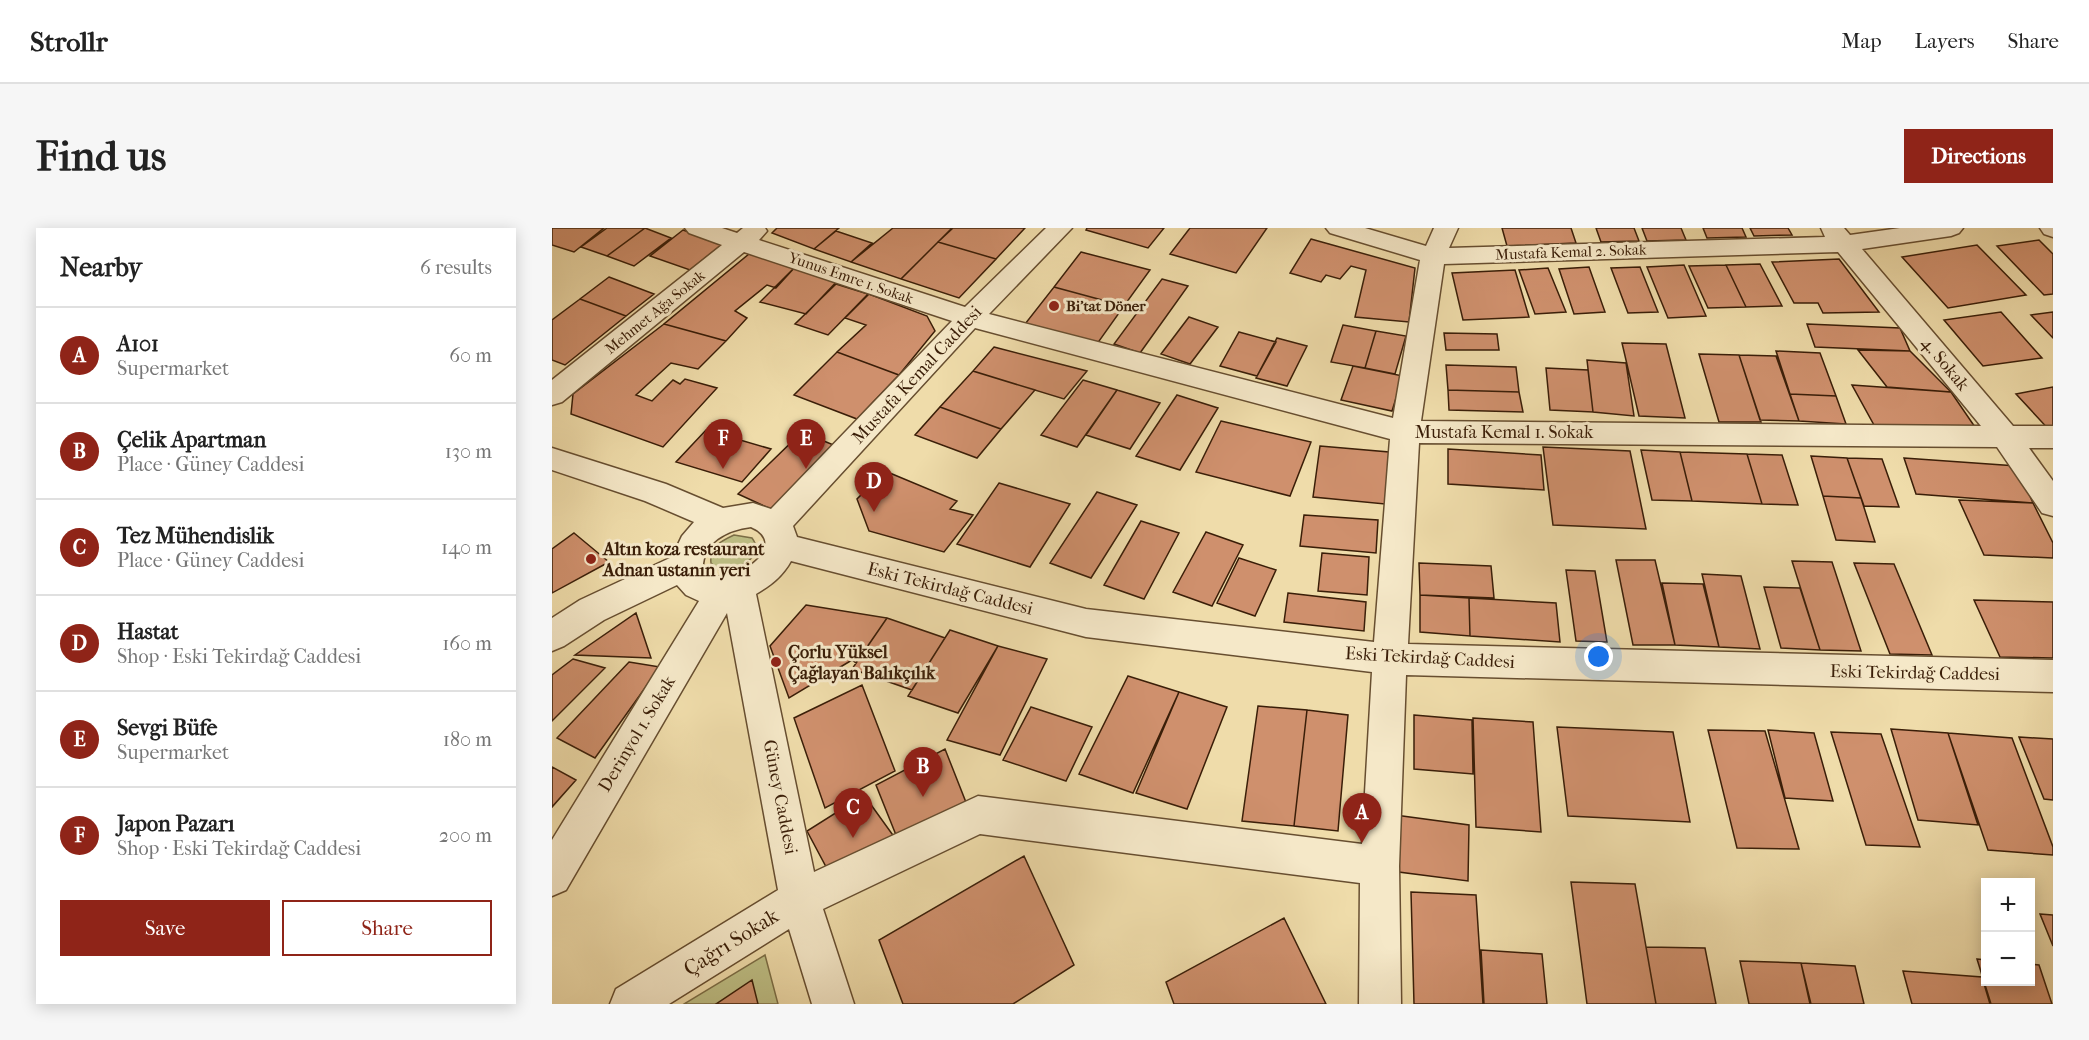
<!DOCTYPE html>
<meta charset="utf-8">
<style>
:root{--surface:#fff;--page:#f6f6f6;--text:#222;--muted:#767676;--line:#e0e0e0;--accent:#8f2418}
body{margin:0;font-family:"IM FELL French Canon",serif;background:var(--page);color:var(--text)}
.controls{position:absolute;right:18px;bottom:18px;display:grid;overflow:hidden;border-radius:0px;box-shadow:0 3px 15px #0003}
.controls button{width:54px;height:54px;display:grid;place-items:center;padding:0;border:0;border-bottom:2px solid var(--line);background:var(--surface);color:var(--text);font:30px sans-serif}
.you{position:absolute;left:1047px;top:429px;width:21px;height:21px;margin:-15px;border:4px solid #fff;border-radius:50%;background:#1a73e8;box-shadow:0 0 0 9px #1a73e833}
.badge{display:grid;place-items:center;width:39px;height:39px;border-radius:50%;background:var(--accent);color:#fff;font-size:20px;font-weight:700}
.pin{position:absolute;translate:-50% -50px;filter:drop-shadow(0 2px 3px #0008)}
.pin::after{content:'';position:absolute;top:32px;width:21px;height:18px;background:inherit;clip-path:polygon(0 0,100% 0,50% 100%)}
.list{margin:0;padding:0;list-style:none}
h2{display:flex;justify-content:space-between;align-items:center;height:78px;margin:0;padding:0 24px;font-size:26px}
h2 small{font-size:20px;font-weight:400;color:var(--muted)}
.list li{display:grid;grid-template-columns:39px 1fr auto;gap:18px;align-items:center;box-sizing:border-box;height:96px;padding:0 24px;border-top:2px solid var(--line)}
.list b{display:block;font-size:22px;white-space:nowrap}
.list p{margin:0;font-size:20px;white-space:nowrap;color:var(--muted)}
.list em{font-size:20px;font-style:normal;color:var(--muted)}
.actions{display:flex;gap:12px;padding:18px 24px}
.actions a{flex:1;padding:14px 0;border:2px solid var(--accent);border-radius:0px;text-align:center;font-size:21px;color:var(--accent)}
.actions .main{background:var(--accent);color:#fff}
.map{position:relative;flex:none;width:1501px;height:776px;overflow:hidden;border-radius:0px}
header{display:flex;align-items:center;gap:36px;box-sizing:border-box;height:84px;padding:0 30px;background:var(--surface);border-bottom:2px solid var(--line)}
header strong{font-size:28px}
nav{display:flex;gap:33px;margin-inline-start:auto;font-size:21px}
.intro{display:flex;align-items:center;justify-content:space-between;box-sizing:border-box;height:144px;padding:0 36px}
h1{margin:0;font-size:42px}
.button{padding:15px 27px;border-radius:0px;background:var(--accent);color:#fff;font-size:21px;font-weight:700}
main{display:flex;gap:36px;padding:0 36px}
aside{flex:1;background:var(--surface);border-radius:0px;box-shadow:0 3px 15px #0003}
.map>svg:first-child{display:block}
.green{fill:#bebf85;stroke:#7c6e46;stroke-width:1.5}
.building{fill:#cf906d;stroke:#3a1e08;stroke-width:1.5}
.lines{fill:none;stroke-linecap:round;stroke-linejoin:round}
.minor-casing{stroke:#674e30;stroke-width:3}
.minor{fill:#f5e8c8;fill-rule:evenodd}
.poi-dot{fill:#8f2418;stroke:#f5e8c8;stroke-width:2}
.labels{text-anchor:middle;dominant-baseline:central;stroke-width:6;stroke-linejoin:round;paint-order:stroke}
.far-street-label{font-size:15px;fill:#3a1e08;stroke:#f5e8c8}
.far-poi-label{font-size:15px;font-weight:bold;fill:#3a1e08;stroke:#f5e8c8;text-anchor:start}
.street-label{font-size:18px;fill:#3a1e08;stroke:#f5e8c8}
.poi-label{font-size:18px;font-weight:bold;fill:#3a1e08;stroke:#f5e8c8;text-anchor:start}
.near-street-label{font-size:21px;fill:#3a1e08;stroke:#f5e8c8}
</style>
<header>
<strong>Strollr</strong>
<nav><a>Map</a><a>Layers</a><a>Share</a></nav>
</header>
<div class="intro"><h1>Find us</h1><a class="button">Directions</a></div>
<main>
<aside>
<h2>Nearby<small>6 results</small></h2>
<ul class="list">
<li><span class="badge">A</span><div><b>A101</b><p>Supermarket</p></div><em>60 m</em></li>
<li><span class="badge">B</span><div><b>Çelik Apartman</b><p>Place · Güney Caddesi</p></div><em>130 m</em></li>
<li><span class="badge">C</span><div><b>Tez Mühendislik</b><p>Place · Güney Caddesi</p></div><em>140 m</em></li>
<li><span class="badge">D</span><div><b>Hastat</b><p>Shop · Eski Tekirdağ Caddesi</p></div><em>160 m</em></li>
<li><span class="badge">E</span><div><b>Sevgi Büfe</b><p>Supermarket</p></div><em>180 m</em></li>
<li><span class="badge">F</span><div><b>Japon Pazarı</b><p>Shop · Eski Tekirdağ Caddesi</p></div><em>200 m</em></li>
</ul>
<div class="actions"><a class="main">Save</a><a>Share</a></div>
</aside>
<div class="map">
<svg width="1501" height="776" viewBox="0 0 1501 776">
<rect width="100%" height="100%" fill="#efdcaa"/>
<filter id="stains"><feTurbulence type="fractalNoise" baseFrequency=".00333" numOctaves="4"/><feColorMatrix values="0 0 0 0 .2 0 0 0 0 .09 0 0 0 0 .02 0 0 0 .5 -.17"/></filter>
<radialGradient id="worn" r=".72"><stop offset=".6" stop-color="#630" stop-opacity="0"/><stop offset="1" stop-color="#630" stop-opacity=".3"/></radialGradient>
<path class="green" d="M182 307 200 310C215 330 183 343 167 342L159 335C157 319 169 313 182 307Z
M213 727 226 776H132Z"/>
<path class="building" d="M0 0H52L22 24 0 17Z
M55 0H93L55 28 29 19Z
M93 0 119 10 82 38 55 28Z
M225 0H287L262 21 220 5Z
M341 0H400L349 51 299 34Z
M401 0H473L444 31 386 14Z
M535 0H612L596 20 534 2Z
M638 0H715L684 45 618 26Z
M950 0H1019L1024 15 955 18Z
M1044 0H1082L1087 13 1049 14Z
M1090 0H1129L1134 12 1095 13Z
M1151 0H1190L1194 9 1155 10Z
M1198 0H1236L1240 7 1202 8Z
M131 2 171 16 138 42 98 28Z
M284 3 320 15 299 34 262 21Z
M759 11 863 40 857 94 803 89 814 42 799 38 788 51 774 47 769 54 738 45Z
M1487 12 1501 26V66L1492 67 1445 18Z
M386 14 444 31 407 70 349 51Z
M1425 17 1474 67 1396 80 1350 29Z
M529 24 598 42 572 78 502 59Z
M197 26 245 37 224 60 215 57 183 83 195 90 174 113 112 96Z
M1287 31 1327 84 1271 85 1266 75H1242L1220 34Z
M1208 36 1230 78 1194 79 1174 37Z
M245 37 290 48 254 86 208 74Z
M1132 37 1154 88 1116 90 1095 39Z
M1174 37 1194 79 1156 80 1137 38Z
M1037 39 1053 84 1022 86 1007 41Z
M1088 39 1106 84 1076 85 1059 40Z
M996 40 1014 84 983 86 967 42Z
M963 42 977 89 911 92 900 45Z
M57 49 102 66 74 88 28 71Z
M610 51 636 58 588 125 562 116Z
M284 56 316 66 276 107 243 96Z
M502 59 572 78 545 116 473 96Z
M317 66 375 88 383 103 347 147 285 124 314 97 293 90Z
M28 71 74 88 13 137 0 132V92Z
M1449 84 1490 130 1431 138 1392 92Z
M1501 84V110L1479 87Z
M637 89 666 99 638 136 609 126Z
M112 96 174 113 146 141 119 135 84 167 100 173 121 152 128 156 133 151 165 160 111 219 19 186 21 166Z
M1255 96 1348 100 1358 123 1263 119Z
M791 97 824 103 813 140 779 134Z
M824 103 854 108 843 146 813 140Z
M687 104 724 114 705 148 668 138Z
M892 105 945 106 947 122H894Z
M725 110 755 118 735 158 704 150Z
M1070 115 1114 116 1133 190 1087 188Z
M442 119 535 143 512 171 421 143Z
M1306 122 1358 123 1399 164 1335 159Z
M1224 123 1268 125 1284 168 1238 166Z
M285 124 347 147 305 191 242 167Z
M1147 126 1187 127 1209 194H1167Z
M1187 127 1224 128 1247 193 1208 192Z
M1035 132 1074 135 1082 188 1041 184Z
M894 137 964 139 967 164 896 162Z
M801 138 851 148 840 183 789 172Z
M994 140 1036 142 1041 184 998 182Z
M421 143 483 162 449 201 388 179Z
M531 152 565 162 525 219 489 207Z
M1300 157 1399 164 1425 202 1322 197Z
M1501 159V206L1464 166Z
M565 162 608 175 578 221 534 207Z
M896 162 967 164 971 184 897 182Z
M1238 166 1284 168 1294 196 1247 193Z
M625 167 666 180 628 242 584 228Z
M388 179 449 201 425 230 363 207Z
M669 193 759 214 738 268 644 244Z
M154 202 219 221 190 254 124 234Z
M250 204 284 218 221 282 186 266Z
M768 218 837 224 833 276 761 269Z
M991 219 1078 223 1094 301 1001 297Z
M896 221 989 227 992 262 896 256Z
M1089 222 1128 224 1140 273 1100 272Z
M1128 224 1195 226 1210 276 1140 273Z
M1195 226 1230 227 1246 277 1210 276Z
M1259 228 1295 230 1309 270 1271 268Z
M1295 230 1330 231 1347 279 1312 278Z
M1352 230 1465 238 1481 275 1364 266Z
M333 243 405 273 398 281 421 287 392 324 317 303 305 271Z
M447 255 518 276 478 339 405 316Z
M545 264 585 277 539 350 498 335Z
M1271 268 1309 270 1323 314 1284 312Z
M1407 272 1481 275 1501 315V330L1432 327Z
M752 287 826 292 824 325 748 318Z
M589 293 627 305 592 371 552 357Z
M654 304 691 317 660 378 621 364Z
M22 305 57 334 0 365V321Z
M770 325 817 329 815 367 766 363Z
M687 330 724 342 703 388 665 375Z
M1064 332H1103L1123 417H1081Z
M1240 333 1280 334 1309 423 1268 422Z
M867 335 939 338 942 370 868 367Z
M1302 335 1342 336 1380 427 1338 426Z
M1014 342 1043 343 1055 414 1024 413Z
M1150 346 1189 348 1208 421 1167 419Z
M1110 355 1151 356 1167 419 1123 417Z
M1212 359 1248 360 1268 422 1229 420Z
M736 365 814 374 812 403 732 394Z
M868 367 917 370 918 408 868 404Z
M917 370 1004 375 1008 414 918 408Z
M1422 372 1501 374V430L1448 429Z
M254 377 335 390 304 435 300 432 237 470 218 418Z
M84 385 99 430 23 427Z
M335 390 393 410 360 462 300 441Z
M398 402 446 418 406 485 356 468Z
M446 418 495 431 448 527 395 512Z
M21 431 53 440 0 493V447Z
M77 434 108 439 43 530 5 510Z
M576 448 627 464 581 565 527 546Z
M310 457 343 543 273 580 242 490Z
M627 464 675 479 635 581 584 565Z
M706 478 755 482 742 598 690 593Z
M479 479 540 499 514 553 451 532Z
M755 482 796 487 786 603 742 598Z
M862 487 920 492 921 546 862 541Z
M921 490 981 494 989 604 924 599Z
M1005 499 1121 504 1138 594 1016 588Z
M1339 501 1396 505 1426 597 1366 592Z
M1156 502 1213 503 1247 621 1185 620Z
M1216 502 1262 505 1281 573 1233 570Z
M1279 504 1329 506 1368 619 1314 617Z
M1396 505 1460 510 1501 619V627L1436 622Z
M1467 509 1501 511V572L1492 571Z
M393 521 417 582 348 617 324 557Z
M0 539 24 552 0 579Z
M312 567 348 617 280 650 255 603Z
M843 587 917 597 916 653 839 643Z
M472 628 522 737 461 776H351L327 712Z
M1019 654 1083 656 1104 776H1035Z
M859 664 924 667 931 776H862Z
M1488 686 1501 687V718Z
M732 690 774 776H622L614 754Z
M1094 719 1153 720 1164 776H1104Z
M929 722 990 726 995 776H932Z
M1425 731 1434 732V754H1478V736L1487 737 1500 776H1439Z
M1188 733 1249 735 1259 776H1197Z
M1249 735 1303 738 1312 776H1258Z
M1351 743 1430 749 1438 776H1360Z
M200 752 206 776H164Z"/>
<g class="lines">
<defs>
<path id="minor" d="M133 0H170L185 5 191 0H213L215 3 207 12 413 79 494 0H520L437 86 841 190 868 32 778 5 774 0H813L874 18 882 0H906L897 20 1273 9 1269 0H1292L1298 7 1348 0H1411L1407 5 1399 8 1310 21 1461 198H1501V220H1477L1501 253V288L1490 285 1445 219 867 215 856 416 1501 432V464L854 447 847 638 849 776H807L808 655 428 606 271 681 302 776H260L237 701 117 776H58L64 761 226 662 175 385 14 662 0 668V612L147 373 134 367 125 357 52 392 12 418 0 423V390L28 372 120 329 130 308 142 294 93 273 0 242V220L114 256 171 280 201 275 219 281 400 93 192 24 10 174 0 177V152L170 17 137 5ZM1286 24 1429 198 869 193 892 36ZM423 100 838 211 822 414 534 381 245 309 241 298ZM199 299C243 318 175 364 151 343 149 315 174 302 199 299ZM239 333 534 409 820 444 810 616 426 568 262 644 204 366C219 357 230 349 239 333Z
M1488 0H1501V9L1492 6Z"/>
</defs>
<use href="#minor" class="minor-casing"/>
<use href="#minor" class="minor"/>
</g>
<g class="poi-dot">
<circle cx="502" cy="78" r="6"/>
<circle cx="39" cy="331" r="6"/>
<circle cx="224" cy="434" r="6"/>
</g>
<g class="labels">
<g class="far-street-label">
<text transform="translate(1019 24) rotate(-2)">Mustafa Kemal 2. Sokak</text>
<text transform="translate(299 50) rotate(19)">Yunus Emre 1. Sokak</text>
<text transform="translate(103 84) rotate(-39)">Mehmet Ağa Sokak</text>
</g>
<g class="far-poi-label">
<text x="514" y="78">Bi'tat Döner</text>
</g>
<g class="street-label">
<text transform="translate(1393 136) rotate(50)">4. Sokak</text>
<text transform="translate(365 147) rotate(-47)">Mustafa Kemal Caddesi</text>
<text x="952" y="204">Mustafa Kemal 1. Sokak</text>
<text transform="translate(398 361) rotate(14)">Eski Tekirdağ Caddesi</text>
<text transform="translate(878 430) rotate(3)">Eski Tekirdağ Caddesi</text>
<text transform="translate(1363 445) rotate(1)">Eski Tekirdağ Caddesi</text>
<text transform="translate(85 506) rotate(-59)">Derinyol 1. Sokak</text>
<text transform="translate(228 569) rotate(79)">Güney Caddesi</text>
</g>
<g class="poi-label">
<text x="51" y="321">Altın koza restaurant<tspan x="51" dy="21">Adnan ustanın yeri</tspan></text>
<text x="236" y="424">Çorlu Yüksel<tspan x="236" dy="21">Çağlayan Balıkçılık</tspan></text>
</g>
<g class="near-street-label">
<text transform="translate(179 714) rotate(-32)">Çağrı Sokak</text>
</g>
</g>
<rect width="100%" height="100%" filter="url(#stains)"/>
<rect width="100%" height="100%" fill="url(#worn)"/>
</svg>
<div class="controls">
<button>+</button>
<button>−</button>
</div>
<div class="you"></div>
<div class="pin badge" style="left:810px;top:615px">A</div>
<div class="pin badge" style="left:371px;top:569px">B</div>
<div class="pin badge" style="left:301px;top:610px">C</div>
<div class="pin badge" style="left:322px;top:284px">D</div>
<div class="pin badge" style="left:254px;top:241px">E</div>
<div class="pin badge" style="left:171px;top:241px">F</div>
</div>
</main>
